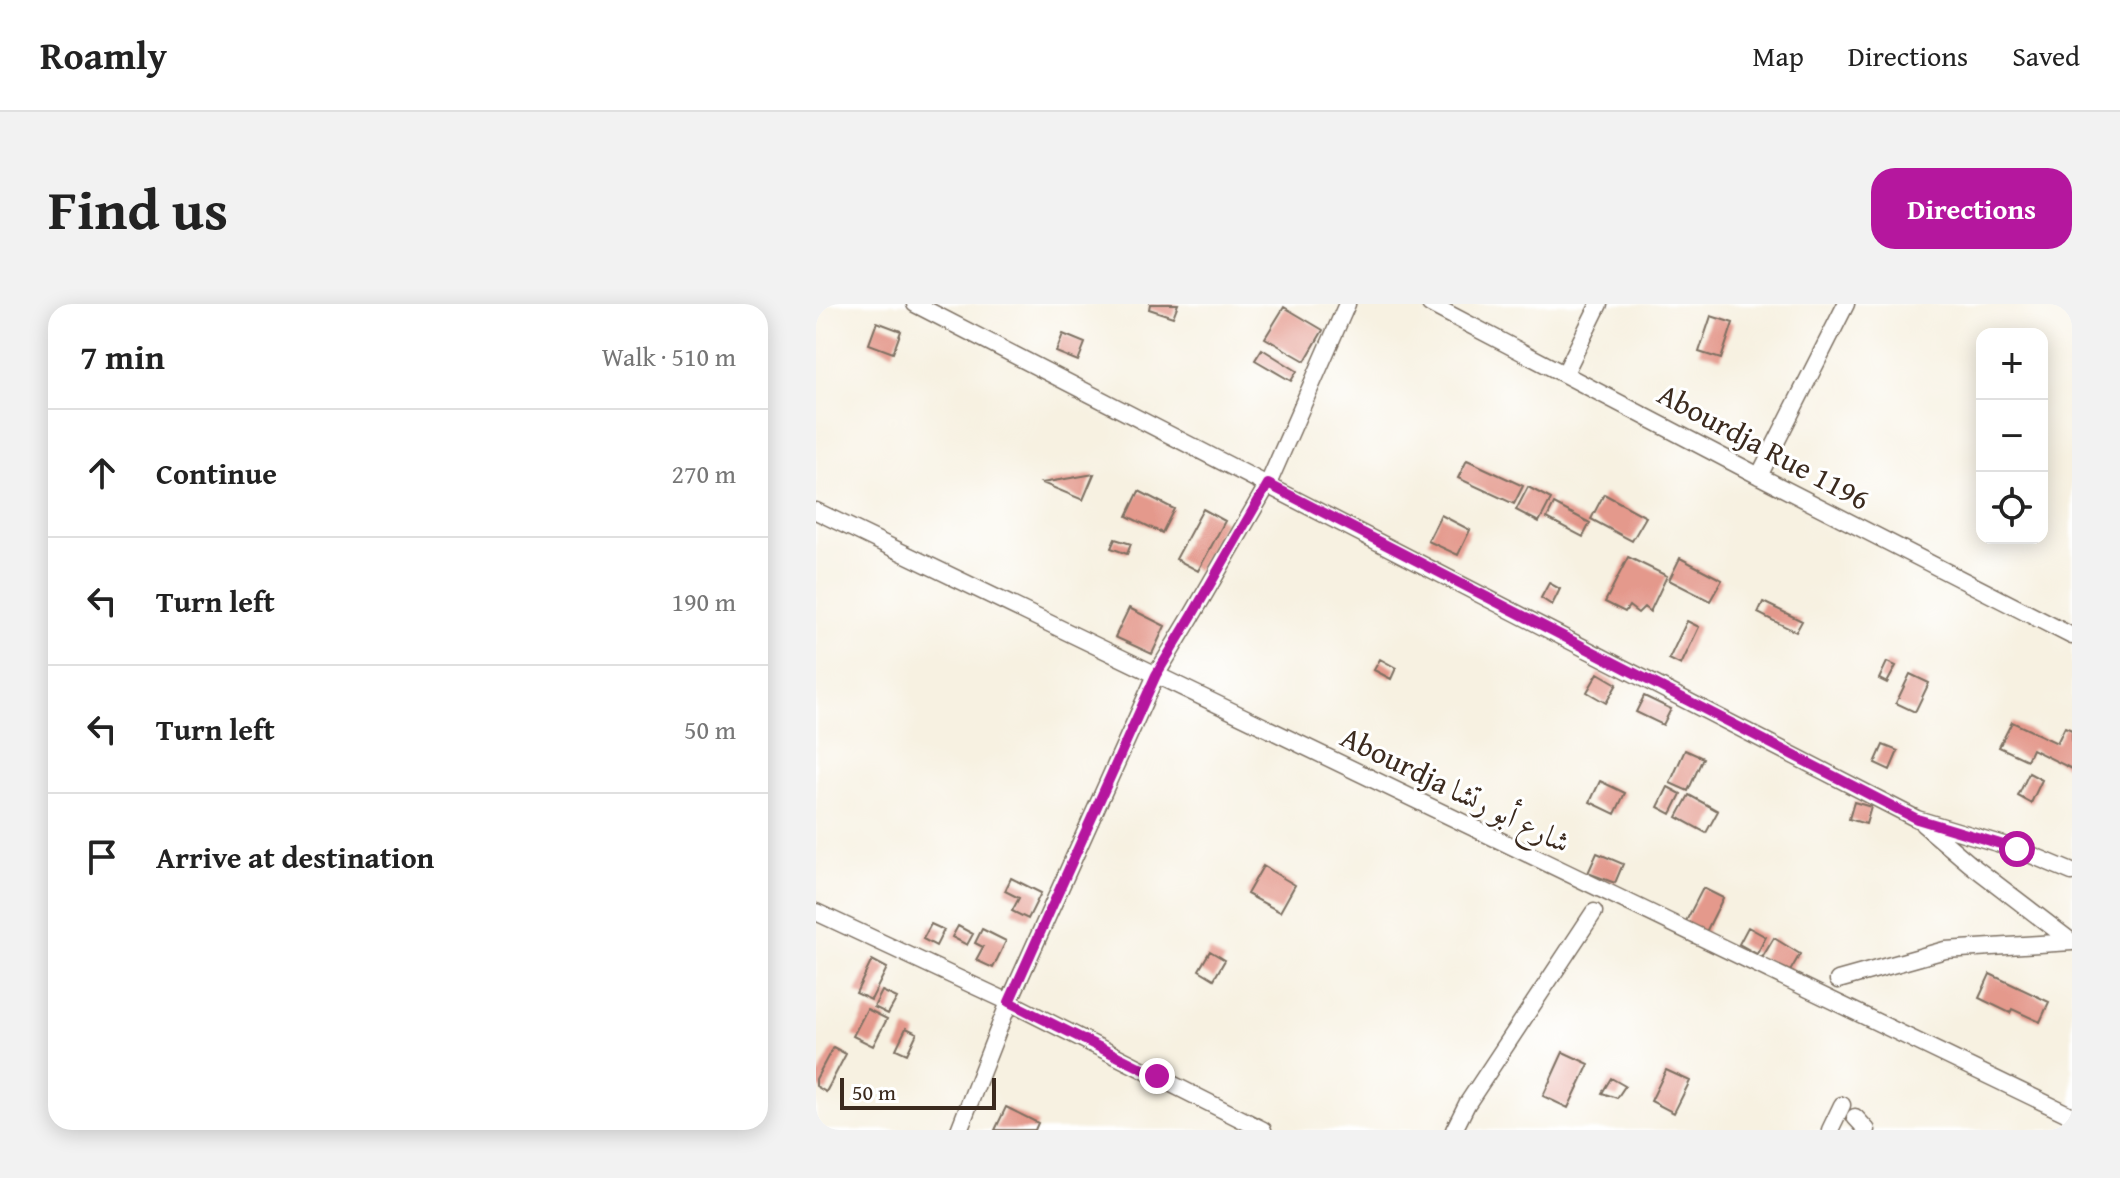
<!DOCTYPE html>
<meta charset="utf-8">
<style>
:root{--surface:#fff;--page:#f2f2f2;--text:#222;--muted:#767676;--line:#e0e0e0;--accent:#b5179e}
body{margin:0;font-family:"Gentium Book Plus",Amiri,serif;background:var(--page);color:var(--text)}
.controls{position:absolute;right:24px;top:24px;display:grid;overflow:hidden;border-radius:16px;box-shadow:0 4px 20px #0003}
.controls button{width:72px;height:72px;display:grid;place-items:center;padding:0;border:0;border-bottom:2px solid var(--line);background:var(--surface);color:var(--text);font:40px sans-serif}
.scale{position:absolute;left:24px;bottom:20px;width:156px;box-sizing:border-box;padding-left:8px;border:4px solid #3b2a1e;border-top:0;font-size:22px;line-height:28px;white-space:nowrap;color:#3b2a1e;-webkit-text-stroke:6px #fff;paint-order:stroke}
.stop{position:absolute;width:24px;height:24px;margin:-18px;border:6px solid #b5179e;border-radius:50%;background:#fff}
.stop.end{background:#b5179e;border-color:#fff;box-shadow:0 2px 8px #0008}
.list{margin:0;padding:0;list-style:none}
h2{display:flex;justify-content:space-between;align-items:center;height:104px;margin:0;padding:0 32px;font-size:34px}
h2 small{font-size:26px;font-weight:400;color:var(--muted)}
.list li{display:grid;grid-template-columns:52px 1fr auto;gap:24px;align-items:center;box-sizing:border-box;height:128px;padding:0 32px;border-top:2px solid var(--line)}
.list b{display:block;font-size:30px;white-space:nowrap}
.list em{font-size:26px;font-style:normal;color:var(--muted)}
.icon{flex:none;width:44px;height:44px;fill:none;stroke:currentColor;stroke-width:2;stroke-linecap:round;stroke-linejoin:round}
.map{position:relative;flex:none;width:1256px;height:826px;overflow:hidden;border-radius:24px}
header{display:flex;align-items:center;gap:48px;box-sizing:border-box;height:112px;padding:0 40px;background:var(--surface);border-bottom:2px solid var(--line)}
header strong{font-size:38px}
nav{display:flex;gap:44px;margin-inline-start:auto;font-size:28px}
.intro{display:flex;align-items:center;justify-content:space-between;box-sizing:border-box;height:192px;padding:0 48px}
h1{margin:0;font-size:56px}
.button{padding:20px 36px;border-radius:24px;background:var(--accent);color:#fff;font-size:28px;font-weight:700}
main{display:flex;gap:48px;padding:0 48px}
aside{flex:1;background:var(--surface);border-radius:24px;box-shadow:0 4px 20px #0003}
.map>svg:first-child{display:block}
.building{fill:#e4998c}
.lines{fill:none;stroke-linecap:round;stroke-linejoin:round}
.minor-casing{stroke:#7d7062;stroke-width:19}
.minor{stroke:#fff;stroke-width:16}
.route{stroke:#b5179e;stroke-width:10}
.labels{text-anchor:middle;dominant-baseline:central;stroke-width:6;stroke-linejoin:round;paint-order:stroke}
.street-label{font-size:30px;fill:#3b2a1e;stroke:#fff}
</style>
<header>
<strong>Roamly</strong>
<nav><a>Map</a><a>Directions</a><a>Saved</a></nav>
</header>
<div class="intro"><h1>Find us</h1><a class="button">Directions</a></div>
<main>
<aside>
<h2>7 min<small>Walk · 510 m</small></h2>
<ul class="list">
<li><svg class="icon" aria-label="ahead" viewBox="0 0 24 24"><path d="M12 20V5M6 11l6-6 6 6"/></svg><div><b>Continue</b></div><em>270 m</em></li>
<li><svg class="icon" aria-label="left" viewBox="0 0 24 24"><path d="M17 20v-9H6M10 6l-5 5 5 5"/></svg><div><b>Turn left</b></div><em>190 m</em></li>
<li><svg class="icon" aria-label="left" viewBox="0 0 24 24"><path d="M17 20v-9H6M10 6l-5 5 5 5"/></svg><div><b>Turn left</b></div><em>50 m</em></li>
<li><svg class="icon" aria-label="arrive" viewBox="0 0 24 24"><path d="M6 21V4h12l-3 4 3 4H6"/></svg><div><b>Arrive at destination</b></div></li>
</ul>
</aside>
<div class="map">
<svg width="1256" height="826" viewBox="0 0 1256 826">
<rect width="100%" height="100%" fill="#fff"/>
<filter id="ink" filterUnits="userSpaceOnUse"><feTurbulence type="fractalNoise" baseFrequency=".0125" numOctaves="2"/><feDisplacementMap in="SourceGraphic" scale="16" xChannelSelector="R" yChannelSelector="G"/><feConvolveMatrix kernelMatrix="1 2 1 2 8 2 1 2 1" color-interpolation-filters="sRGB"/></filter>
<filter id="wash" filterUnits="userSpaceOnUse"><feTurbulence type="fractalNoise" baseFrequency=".006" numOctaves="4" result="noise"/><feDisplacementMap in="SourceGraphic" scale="32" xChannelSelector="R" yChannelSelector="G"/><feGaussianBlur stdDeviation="1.8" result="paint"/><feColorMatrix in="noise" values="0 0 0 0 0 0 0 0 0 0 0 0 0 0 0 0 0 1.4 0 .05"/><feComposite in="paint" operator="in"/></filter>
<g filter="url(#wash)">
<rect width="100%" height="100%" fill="#f7f1e1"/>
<g id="blocks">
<path class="building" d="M334 0H362L357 13 333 5Z
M468 3 507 26 489 57 449 34Z
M895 12 917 19 905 55 883 48Z
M61 18 85 27 77 49 53 40Z
M247 30 269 39 262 57 240 48Z
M446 45 481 67 475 77 439 56Z
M651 156 707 182 698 200 642 174Z
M278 170 267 196 226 179Z
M712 183 735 195 723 218 700 206Z
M323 187 358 205 346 229 311 212Z
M788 190 830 213 816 237 775 215Z
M738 200 774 219 767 233 731 214Z
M387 205 409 217 382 267 360 255Z
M625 211 654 226 642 251 612 237Z
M299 235 315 240 311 250 295 244Z
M812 253 851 272 834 308 828 303 822 309 813 302 809 308 789 298Z
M864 254 906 276 894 297 853 276Z
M733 279 744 285 736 301 725 294Z
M947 298 986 317 980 328 942 309Z
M313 304 349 322 336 350 299 333Z
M871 317 883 323 865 361 853 355Z
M564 355 580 364 575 375 558 366Z
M1071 358 1080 362 1071 379 1063 375Z
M782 369 801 380 790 399 771 388Z
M1094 370 1113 379 1099 408 1080 399Z
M828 392 855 405 847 421 820 408Z
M1196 418 1241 439 1249 423 1256 426V465L1216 445 1211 456 1183 443Z
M1067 441 1082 447 1074 466 1059 459Z
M869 446 887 454 872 487 854 479Z
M1213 469 1226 476 1215 499 1202 492Z
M784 477 809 489 799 510 774 498Z
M852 483 865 490 855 510 842 503Z
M873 491 902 507 890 529 861 513Z
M1038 498 1055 503 1050 520 1033 515Z
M781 549 807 560 799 579 772 569Z
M447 562 479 581 464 608 431 590Z
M195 574 225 589 212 615 196 607 203 594 189 587Z
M887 584 907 594 888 632 868 621Z
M115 620 128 626 120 642 107 635Z
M142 622 157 630 151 641 136 633Z
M932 623 950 633 941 650 923 640Z
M166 625 190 637 177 664 160 656 167 643 159 639Z
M958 634 984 650 973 669 946 654Z
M394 647 409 656 398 675 383 666Z
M56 656 71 664 55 696 40 689Z
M1174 670 1233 698 1224 718 1196 705 1194 709 1163 694Z
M66 687 81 694 72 710 58 703Z
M51 705 71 715 57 742 37 732Z
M90 724 101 729 91 750 80 745Z
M17 743 30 750 10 788 0 782V775Z
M747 748 773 760 752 804 727 792Z
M850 766 874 777 858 809 835 797Z
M795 774 809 782 801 794 786 789Z
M190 803 222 819 219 826H179Z"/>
</g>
</g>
<g filter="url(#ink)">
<use href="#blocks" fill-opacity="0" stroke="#7d7062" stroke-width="2"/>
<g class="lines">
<defs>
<path id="minor" d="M99 0 1101 515 1201 545 1256 568
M614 0 943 172 1256 332
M749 69 783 0
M943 172 1030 0
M0 207 1256 812
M1107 520 1154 560 1256 638
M0 608 193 698 447 826
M1022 676 1129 646 1256 638
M1039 813 1051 826
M143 826 193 698 340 371 378 308 452 180 531 0
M638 826 651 800 778 608
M1014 826 1026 801"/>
</defs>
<use href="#minor" class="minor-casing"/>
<use href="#minor" class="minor"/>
</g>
</g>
<g class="lines" filter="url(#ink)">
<path class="route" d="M341 772 193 698 340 371 378 308 452 180 1101 515 1201 545"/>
</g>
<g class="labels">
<g class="street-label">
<text transform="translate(948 142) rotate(28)">Abourdja Rue 1196</text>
<text transform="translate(640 485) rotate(26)">Abourdja شارع أبو رتشا</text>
</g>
</g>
</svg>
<div class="controls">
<button>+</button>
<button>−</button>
<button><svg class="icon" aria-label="locate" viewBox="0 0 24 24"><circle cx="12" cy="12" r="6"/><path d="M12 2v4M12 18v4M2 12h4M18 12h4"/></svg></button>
</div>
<div class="scale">50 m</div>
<div class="stop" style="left:1201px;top:545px"></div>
<div class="stop end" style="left:341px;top:772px"></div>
</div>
</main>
